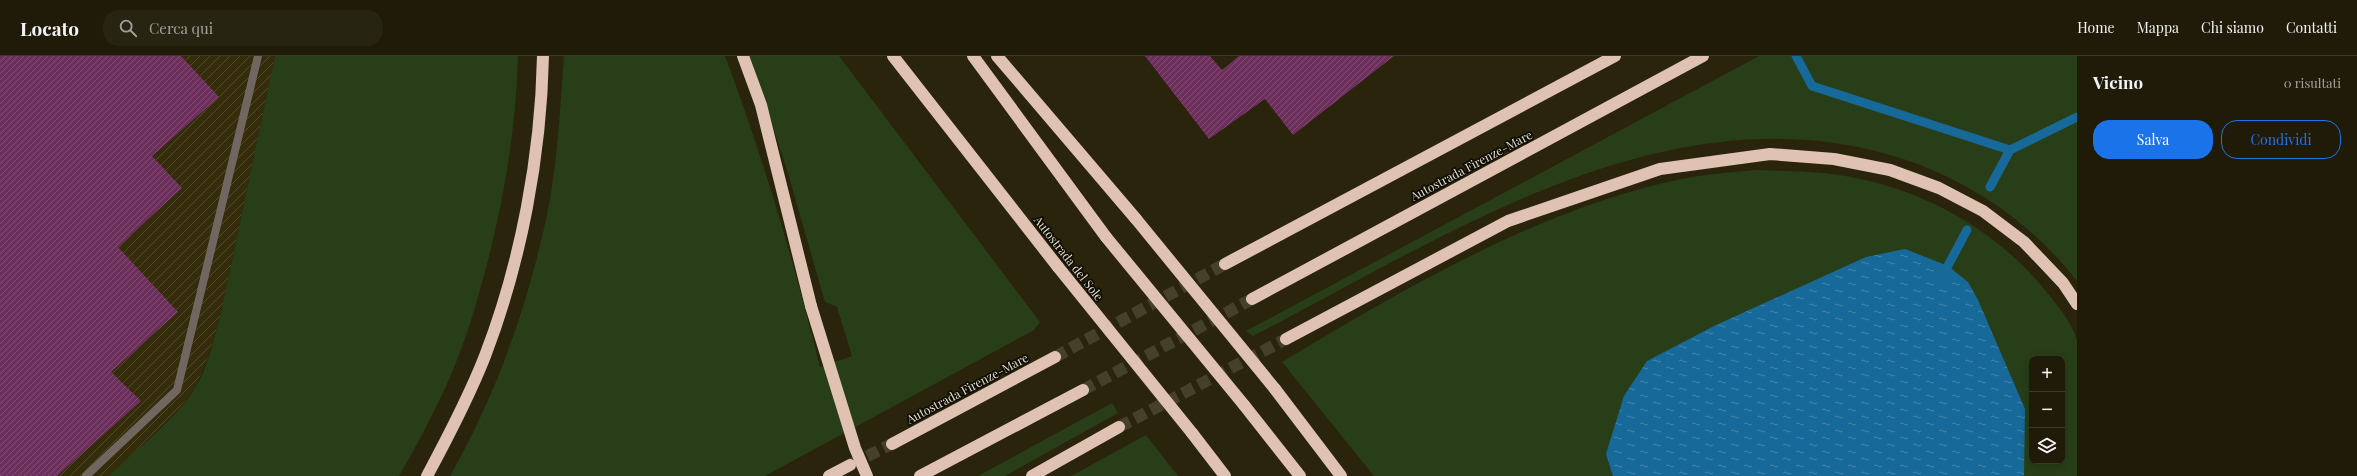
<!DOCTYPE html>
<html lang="it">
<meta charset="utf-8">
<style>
:root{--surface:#201b09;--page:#282412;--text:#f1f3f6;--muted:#a2a19c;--line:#3d392a;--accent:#1a73e8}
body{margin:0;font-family:"Playfair Display",serif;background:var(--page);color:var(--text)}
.controls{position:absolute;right:12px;bottom:12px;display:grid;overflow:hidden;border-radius:8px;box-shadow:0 2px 10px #0003}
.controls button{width:36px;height:36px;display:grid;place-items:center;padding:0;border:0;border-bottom:1px solid var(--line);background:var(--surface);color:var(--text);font:20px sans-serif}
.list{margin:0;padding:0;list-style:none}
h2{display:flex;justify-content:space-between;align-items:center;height:52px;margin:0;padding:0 16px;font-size:17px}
h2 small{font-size:13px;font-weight:400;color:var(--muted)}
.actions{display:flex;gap:8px;padding:12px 16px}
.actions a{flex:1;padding:9px 0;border:1px solid var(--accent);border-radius:16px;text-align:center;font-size:14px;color:var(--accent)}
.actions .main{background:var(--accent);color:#fff}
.icon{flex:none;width:22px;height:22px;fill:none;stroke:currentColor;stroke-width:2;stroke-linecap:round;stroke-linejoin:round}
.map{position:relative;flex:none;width:2077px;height:420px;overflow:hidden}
header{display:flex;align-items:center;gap:24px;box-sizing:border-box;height:56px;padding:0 20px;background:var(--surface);border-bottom:1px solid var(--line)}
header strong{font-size:19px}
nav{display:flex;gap:22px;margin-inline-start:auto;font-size:14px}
.search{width:280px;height:36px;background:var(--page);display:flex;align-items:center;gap:10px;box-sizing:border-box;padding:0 14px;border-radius:16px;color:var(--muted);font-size:15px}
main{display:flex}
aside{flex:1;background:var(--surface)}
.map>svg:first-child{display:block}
.industrial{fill:url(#industrial-furrows)}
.green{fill:#283e18;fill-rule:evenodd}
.water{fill:url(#water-ripples)}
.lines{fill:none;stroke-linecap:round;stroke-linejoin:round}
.stream{stroke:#166999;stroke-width:9}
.building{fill:url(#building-hatch)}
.motorway-tunnel{stroke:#454029;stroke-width:12;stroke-dasharray:12 6;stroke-linecap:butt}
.service{stroke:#726660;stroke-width:8}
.motorway{stroke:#dfc2b2;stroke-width:12}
.motorway-bridge{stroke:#dfc2b2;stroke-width:12}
.labels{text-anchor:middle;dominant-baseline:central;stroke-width:3.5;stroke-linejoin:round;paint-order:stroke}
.street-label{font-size:12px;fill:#e1ddce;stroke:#100d04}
</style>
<header>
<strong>Locato</strong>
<div class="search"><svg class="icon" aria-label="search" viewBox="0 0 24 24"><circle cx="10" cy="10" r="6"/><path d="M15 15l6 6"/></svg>Cerca qui</div>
<nav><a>Home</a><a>Mappa</a><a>Chi siamo</a><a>Contatti</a></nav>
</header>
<main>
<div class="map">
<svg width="2077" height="420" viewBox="0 0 2077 420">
<defs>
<pattern id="industrial-furrows" width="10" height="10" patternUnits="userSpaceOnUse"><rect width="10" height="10" fill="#342c0b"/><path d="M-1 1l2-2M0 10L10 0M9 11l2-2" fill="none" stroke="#514a2d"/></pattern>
<pattern id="water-ripples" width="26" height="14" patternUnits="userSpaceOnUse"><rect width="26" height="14" fill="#166999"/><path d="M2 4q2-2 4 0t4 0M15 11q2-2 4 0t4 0" fill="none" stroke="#4385aa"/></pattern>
<pattern id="building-hatch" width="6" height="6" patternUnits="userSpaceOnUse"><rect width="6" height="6" fill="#6d2f5c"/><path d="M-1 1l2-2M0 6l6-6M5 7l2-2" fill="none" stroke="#824d72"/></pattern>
</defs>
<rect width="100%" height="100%" fill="#2a240c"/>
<path class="industrial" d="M0 0H275L220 262 208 301 195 332 178 354 109 420H0Z"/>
<path class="green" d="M275 0H518C516 76 503 150 483 223 474 256 464 289 450 321 435 355 418 387 399 420H109C133 396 179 360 195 332 208 311 213 285 220 262Z
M564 0H725C763 101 794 206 820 311L852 300 837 251 825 246 787 114 750 0H839L1040 266 1034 274 765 420H450C497 338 529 246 548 154 558 103 560 51 564 0Z
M1759 0H2077V225C2032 167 1969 124 1900 102 1670 29 1449 179 1253 280L1246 275Z
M1758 114C1780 115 1802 115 1824 117 1907 126 1986 165 2040 228 2053 244 2071 264 2077 284 2077 294 2077 309 2077 320 2077 353 2077 387 2077 420H1374L1282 306C1403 233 1543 151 1682 123 1707 118 1732 116 1758 114ZM2032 303H2062V405H2032Z
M1112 347 1118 357 1005 420H978Z
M1146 379 1178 420H1071Z"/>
<path class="water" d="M1905 193 1948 210 1968 226 1978 244 2025 353 2024 420H1613L1606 398 1624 340 1647 305 1716 269 1866 201Z"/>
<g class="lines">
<path class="stream" d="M1796 0 1812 30 2010 94 2077 61
M1990 131 2010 94
M1943 219 1967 174"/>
</g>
<path class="building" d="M0 0H181L219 41 152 100 182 132 118 191 178 256 111 316 141 345 57 420H0Z
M1145 0H1210L1222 14 1239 0H1394L1293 79 1265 43 1209 83Z"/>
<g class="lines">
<path class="motorway-tunnel" d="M1055 301 1225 208
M1083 334 1252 243
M1119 371 1286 283
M851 408 892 388"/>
<path class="service" d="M86 420 177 334 258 0"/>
<path class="motorway" d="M743 0 761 49 811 250
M893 0 1058 211
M973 0 1106 181
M997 0 1136 163
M1225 208 1615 0
M1252 243 1703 0
M1286 283 1508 165 1660 113 1770 98 1834 103 1890 114 1939 132 1983 155 2024 186 2063 227 2077 248
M1275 333 1341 420
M1244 349 1300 420
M1192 377 1225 420
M892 388 1055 301
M427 420C448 381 469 341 485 300 521 206 541 100 543 0
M829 420 850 409
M920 420 1083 334
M1032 420 1119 371"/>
<path class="motorway-bridge" d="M1136 163 1275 333
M1106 181 1244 349
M1058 211 1192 377
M811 250 855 392 867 420"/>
</g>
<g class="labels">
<g class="street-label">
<text transform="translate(1471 109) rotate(-28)">Autostrada Firenze-Mare</text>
<text transform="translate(1069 202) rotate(52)">Autostrada del Sole</text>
<text transform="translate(967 332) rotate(-28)">Autostrada Firenze-Mare</text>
</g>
</g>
</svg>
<div class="controls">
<button>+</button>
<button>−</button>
<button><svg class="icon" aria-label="layers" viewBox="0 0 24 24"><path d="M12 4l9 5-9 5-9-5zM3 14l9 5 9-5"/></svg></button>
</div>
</div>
<aside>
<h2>Vicino<small>0 risultati</small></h2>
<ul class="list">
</ul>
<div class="actions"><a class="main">Salva</a><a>Condividi</a></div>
</aside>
</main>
